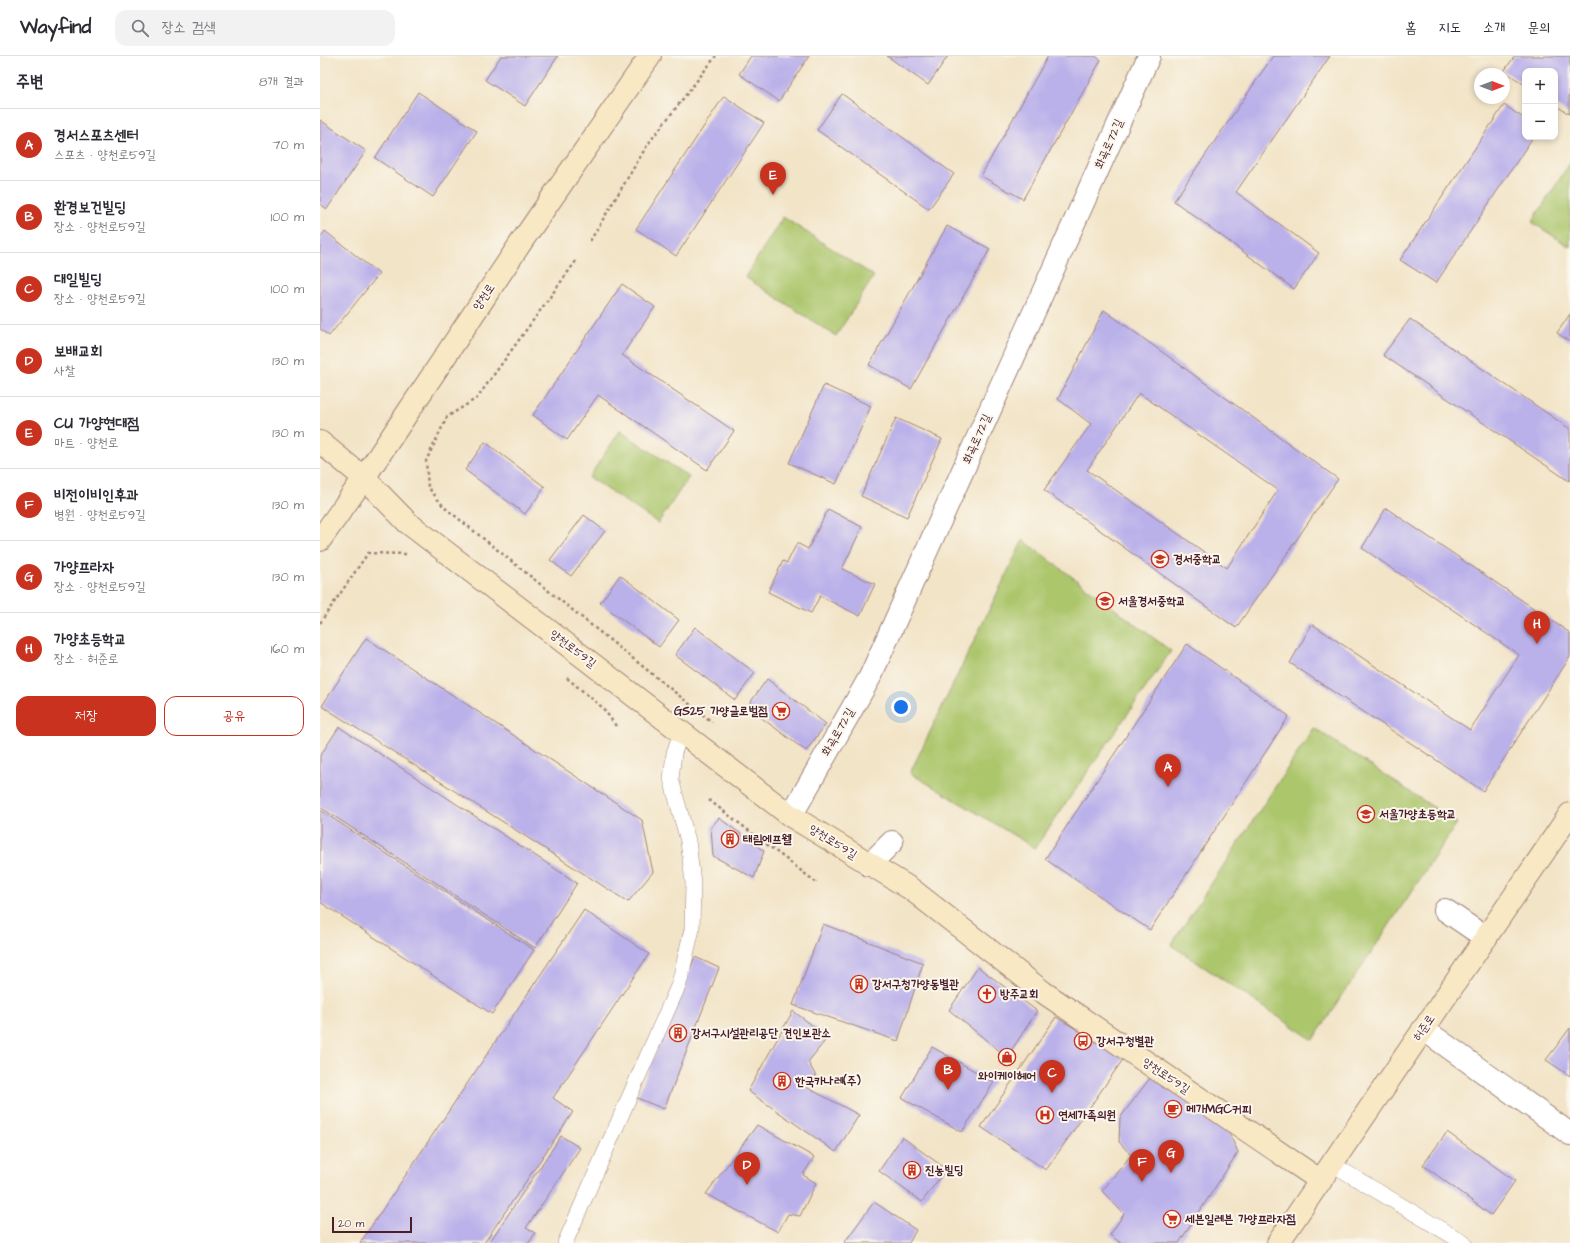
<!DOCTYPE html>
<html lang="ko">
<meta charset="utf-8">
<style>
:root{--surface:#fff;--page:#f2f2f3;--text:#2b2b33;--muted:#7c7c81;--line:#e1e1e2;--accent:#c8321e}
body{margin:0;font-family:"Architects Daughter","Poor Story",sans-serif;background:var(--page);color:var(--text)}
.controls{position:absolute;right:12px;top:12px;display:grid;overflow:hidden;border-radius:8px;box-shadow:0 2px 6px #0003}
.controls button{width:36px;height:36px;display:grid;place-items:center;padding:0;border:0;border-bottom:1px solid var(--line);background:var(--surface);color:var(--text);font:20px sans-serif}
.compass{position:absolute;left:1154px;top:12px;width:36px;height:36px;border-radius:50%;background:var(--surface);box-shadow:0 2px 6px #0003;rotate:90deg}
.scale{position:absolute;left:12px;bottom:10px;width:80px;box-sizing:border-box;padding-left:4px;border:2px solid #4a1f2b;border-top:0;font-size:11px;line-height:14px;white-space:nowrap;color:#4a1f2b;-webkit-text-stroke:3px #fbf7ec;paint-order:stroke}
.you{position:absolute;left:581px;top:651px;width:14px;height:14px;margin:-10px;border:3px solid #fff;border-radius:50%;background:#1a73e8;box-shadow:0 0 0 6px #1a73e833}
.badge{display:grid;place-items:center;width:26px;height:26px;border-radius:50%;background:var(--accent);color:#fff;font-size:13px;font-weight:700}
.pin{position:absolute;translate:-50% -33px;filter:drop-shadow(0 1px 2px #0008)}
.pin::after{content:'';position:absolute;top:21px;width:14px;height:12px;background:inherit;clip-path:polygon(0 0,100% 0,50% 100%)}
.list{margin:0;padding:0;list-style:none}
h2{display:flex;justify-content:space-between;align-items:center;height:52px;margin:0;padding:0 16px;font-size:17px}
h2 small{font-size:13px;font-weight:400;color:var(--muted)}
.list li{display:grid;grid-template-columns:26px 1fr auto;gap:12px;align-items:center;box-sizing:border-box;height:72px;padding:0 16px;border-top:1px solid var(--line)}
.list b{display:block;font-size:15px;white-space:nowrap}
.list p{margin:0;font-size:13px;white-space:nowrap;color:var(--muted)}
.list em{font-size:13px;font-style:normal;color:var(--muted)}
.actions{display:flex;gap:8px;padding:12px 16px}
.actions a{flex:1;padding:9px 0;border:1px solid var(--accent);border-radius:12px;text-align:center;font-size:14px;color:var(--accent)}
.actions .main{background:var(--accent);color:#fff}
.icon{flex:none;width:22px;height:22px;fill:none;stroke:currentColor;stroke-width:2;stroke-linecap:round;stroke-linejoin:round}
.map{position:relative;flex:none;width:1250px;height:1187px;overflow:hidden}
header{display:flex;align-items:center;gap:24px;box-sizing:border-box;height:56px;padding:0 20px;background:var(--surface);border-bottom:1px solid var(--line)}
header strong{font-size:19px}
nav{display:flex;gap:22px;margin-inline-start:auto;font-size:14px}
.search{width:280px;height:36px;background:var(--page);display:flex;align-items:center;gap:10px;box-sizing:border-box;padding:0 14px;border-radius:12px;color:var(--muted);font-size:15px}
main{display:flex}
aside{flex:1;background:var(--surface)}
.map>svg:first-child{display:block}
.green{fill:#acc66c;stroke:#7b724c}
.building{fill:#bab0ea;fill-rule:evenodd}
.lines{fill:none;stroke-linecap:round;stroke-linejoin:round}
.lane-casing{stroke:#9e8279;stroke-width:16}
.street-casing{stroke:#9e8279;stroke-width:24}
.secondary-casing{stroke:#9e8279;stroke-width:24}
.path{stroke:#9e8279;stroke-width:2.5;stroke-dasharray:3 3;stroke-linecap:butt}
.lane{stroke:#fff;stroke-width:15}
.street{stroke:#fff;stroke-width:22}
.secondary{stroke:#f8e8c3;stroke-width:22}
.labels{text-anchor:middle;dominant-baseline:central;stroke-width:4;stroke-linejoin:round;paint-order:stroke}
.street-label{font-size:12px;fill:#4a1f2b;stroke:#fbf7ec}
.poi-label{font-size:12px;font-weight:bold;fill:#4a1f2b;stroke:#fbf7ec;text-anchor:start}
</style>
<header>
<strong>Wayfind</strong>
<div class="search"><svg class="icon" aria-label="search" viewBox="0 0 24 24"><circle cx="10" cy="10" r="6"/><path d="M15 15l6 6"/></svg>장소 검색</div>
<nav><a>홈</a><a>지도</a><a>소개</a><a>문의</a></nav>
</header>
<main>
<aside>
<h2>주변<small>8개 결과</small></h2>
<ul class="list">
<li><span class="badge">A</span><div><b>경서스포츠센터</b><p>스포츠 · 양천로59길</p></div><em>70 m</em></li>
<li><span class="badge">B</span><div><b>환경보건빌딩</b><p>장소 · 양천로59길</p></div><em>100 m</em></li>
<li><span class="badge">C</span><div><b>대일빌딩</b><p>장소 · 양천로59길</p></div><em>100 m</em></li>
<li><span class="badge">D</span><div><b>보배교회</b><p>사찰</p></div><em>130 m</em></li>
<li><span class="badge">E</span><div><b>CU 가양현대점</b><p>마트 · 양천로</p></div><em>130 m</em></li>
<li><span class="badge">F</span><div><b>비전이비인후과</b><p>병원 · 양천로59길</p></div><em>130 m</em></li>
<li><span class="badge">G</span><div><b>가양프라자</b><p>장소 · 양천로59길</p></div><em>130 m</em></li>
<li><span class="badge">H</span><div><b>가양초등학교</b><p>장소 · 허준로</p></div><em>160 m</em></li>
</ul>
<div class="actions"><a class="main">저장</a><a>공유</a></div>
</aside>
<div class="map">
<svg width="1250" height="1187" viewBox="0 0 1250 1187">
<rect width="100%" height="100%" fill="#fbf7ec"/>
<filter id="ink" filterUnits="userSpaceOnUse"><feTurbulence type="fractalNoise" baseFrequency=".025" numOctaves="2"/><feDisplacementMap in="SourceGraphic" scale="8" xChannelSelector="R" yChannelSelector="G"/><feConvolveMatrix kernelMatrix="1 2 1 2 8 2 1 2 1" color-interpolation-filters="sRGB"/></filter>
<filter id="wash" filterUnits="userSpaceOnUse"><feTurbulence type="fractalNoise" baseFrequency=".012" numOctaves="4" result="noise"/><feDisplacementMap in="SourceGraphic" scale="16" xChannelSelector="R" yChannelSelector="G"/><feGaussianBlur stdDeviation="0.9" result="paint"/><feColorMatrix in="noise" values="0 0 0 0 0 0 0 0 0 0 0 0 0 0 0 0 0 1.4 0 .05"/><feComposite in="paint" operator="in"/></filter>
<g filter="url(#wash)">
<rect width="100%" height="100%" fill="#f2e4c7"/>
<path class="green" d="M1250 107V191L1212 166Z
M463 161 554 220 516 280 425 221Z
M300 375 369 421 338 467 269 421Z
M703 484 851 595 715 792 590 717Z
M994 672 1137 767 993 984 851 889Z"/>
<g id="blocks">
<path class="building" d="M181 0H238L205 50 165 24Z
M431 0H489L459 45 419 18Z
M567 0H628L608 29Z
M728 0H775L781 4 703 143 661 120Z
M953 0H1010L916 136 999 197 974 233 854 145Z
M1195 0H1250L1249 58 1235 49V15H1205V29L1184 15Z
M98 36 157 75 113 141 55 102Z
M522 38 634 118 609 153 497 74Z
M404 40 444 67 356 200 316 173Z
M1184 49 1205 63V81H1213L1116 227 1080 204Z
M0 64 46 95 7 153 0 148Z
M627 170 670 193 591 333 549 309Z
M5 175 59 218 9 280 0 273V182Z
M302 228 335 251 302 299 414 375 387 414 278 339 247 384 213 359Z
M784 254 1018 423 916 572 724 434 771 368 738 343ZM819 337 958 434 907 512 767 414Z
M1250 258V286L1237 277Z
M1090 263 1250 373V423L1249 425 1063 299Z
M504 329 551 350 516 428 469 407Z
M576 362 622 383 587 461 541 440Z
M165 386 225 431 205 458 145 414Z
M1066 452 1250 577V601L1163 735 970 607 992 568 1150 674 1199 599 1042 492Z
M508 453 542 471 522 513 555 528 540 560 500 540 491 557 448 536 463 505 467 507 477 487 488 493Z
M264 459 285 475 251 520 230 504Z
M300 519 359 564 339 591 280 547Z
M375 571 435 617 415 644 355 599Z
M46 582 322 764 333 816 308 846 2 650Z
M867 588 969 660 830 874 725 803Z
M447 623 506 668 486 695 427 651Z
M19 671 257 827 215 892 0 751V700Z
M0 754 214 894 172 958 0 846Z
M399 762 444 795 434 822 393 800 391 771Z
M264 854 329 898 233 1042 253 1056 164 1187H40Z
M503 868 603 907 578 985 473 949Z
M375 901 399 912 344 1053 317 1042Z
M658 911 717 955 687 1001 629 954Z
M473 955 508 981 488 1006 496 1020 486 1031 539 1059 516 1096 428 1035Z
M736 961 804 1002 726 1114 661 1071Z
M1250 972V1020L1226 1004Z
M612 991 674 1026 642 1076 582 1042Z
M833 1018 903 1065 918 1096 859 1187H801L790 1179 804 1158 782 1135 811 1099 799 1086 800 1062Z
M437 1069 494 1101 483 1119 496 1127 480 1160 468 1158 458 1176 386 1138Z
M1127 1076 1195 1125 1171 1159 1103 1109Z
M241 1080 260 1092 206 1172 215 1177 209 1187H169Z
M582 1081 626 1113 602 1146 559 1115Z
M554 1146 596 1174 589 1187H524Z"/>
</g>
</g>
<g filter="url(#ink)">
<use href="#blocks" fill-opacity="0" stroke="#9e8279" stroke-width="1"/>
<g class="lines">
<defs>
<path id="lane" d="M1012 1108 1144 1187
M245 1187 359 928 372 873 373 827 368 785 351 723 354 697 361 676"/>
<path id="street" d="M471 760 550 621 829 0
M549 809 572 786
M1125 854 1166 882
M1103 973 1250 1078"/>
<path id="secondary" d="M0 386 44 422 88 467 471 760 591 833 723 936 1001 1125
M0 484 44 422 202 185 330 0
M958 1187 1250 758"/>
</defs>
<use href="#lane" class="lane-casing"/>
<use href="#street" class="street-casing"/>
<use href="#secondary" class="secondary-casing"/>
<path class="path" d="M270 185 328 88 396 0
M256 205 157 342 127 361 106 405 108 431 124 451 392 666
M0 567 48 497 86 498
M247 622 283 652 296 670
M389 744 497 827"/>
<use href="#lane" class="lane"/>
<use href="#street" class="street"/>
<use href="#secondary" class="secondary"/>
</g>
</g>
<defs>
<symbol id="school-ring" viewBox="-11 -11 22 22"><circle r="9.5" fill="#fbf7ec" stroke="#c8321e" stroke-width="1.5"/><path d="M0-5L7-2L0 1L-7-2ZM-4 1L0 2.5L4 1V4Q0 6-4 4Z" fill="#c8321e"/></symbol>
<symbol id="supermarket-ring" viewBox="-11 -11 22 22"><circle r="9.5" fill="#fbf7ec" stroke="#c8321e" stroke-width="1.5"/><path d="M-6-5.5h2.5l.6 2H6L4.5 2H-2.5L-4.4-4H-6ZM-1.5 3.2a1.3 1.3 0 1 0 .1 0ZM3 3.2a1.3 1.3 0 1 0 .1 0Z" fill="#c8321e"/></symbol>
<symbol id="building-ring" viewBox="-11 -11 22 22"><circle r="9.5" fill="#fbf7ec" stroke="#c8321e" stroke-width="1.5"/><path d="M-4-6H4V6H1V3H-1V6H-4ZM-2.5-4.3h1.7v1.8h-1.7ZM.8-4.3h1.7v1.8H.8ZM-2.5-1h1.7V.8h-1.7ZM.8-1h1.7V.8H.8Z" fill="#c8321e"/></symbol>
<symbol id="church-ring" viewBox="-11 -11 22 22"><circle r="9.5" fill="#fbf7ec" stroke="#c8321e" stroke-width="1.5"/><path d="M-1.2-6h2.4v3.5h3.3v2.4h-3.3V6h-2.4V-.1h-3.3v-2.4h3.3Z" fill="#c8321e"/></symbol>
<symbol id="bus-ring" viewBox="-11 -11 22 22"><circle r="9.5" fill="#fbf7ec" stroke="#c8321e" stroke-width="1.5"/><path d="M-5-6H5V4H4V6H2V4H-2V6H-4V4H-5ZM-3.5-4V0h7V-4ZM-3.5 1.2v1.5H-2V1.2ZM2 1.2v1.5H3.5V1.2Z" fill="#c8321e"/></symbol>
<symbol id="shop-ring" viewBox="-11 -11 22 22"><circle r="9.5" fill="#fbf7ec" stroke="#c8321e" stroke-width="1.5"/><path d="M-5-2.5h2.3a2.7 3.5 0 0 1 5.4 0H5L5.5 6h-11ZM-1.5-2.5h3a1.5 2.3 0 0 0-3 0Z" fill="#c8321e"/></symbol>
<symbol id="cafe-ring" viewBox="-11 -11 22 22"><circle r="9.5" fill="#fbf7ec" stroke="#c8321e" stroke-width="1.5"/><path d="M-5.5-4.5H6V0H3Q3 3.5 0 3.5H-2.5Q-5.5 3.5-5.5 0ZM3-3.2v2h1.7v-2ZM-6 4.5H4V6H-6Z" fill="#c8321e"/></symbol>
<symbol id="hospital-ring" viewBox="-11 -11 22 22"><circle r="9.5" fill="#fbf7ec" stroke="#c8321e" stroke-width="1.5"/><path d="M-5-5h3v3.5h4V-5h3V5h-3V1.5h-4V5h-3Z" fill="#c8321e"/></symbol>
</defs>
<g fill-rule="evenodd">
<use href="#school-ring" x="830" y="493" width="20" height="20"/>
<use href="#school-ring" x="775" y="535" width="20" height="20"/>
<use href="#supermarket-ring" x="451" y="645" width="20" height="20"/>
<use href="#school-ring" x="1036" y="748" width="20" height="20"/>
<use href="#building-ring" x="400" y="773" width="20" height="20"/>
<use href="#building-ring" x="529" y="918" width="20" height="20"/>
<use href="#church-ring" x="657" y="928" width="20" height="20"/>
<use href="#building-ring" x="348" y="967" width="20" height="20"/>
<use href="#bus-ring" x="753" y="975" width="20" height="20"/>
<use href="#shop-ring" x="677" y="991" width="20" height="20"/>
<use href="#building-ring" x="452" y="1015" width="20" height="20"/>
<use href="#cafe-ring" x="843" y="1043" width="20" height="20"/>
<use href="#hospital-ring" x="715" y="1049" width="20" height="20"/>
<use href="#building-ring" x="582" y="1104" width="20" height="20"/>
<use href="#supermarket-ring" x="842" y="1153" width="20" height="20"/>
</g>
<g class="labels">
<g class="street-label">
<text transform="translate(789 88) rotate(-66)">화곡로72길</text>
<text transform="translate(164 241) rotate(-56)">양천로</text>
<text transform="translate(657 383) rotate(-66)">화곡로72길</text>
<text transform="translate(253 593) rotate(37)">양천로59길</text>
<text transform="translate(518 676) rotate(-60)">화곡로72길</text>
<text transform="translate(513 786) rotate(32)">양천로59길</text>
<text transform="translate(1104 972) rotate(-56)">허준로</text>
<text transform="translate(846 1020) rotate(34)">양천로59길</text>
</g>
<g class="poi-label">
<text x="853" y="503">경서중학교</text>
<text x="798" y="545">서울경서중학교</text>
<text x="448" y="655" text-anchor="end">GS25 가양글로벌점</text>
<text x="1059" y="758">서울가양초등학교</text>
<text x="423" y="783">태림에프웰</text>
<text x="552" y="928">강서구청가양동별관</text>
<text x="680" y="938">방주교회</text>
<text x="371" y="977">강서구시설관리공단 견인보관소</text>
<text x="776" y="985">강서구청별관</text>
<text x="687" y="1020" text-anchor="middle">와이케이헤어</text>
<text x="475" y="1025">한국카나레(주)</text>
<text x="866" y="1053">메가MGC커피</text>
<text x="738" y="1059">연세가족의원</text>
<text x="605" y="1114">진농빌딩</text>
<text x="865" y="1163">세븐일레븐 가양프라자점</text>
</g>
</g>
</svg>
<div class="controls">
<button>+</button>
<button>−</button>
</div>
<svg class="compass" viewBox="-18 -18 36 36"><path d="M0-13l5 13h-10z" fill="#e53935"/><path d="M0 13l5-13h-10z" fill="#7c7c81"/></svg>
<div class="scale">20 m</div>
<div class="you"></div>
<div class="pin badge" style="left:848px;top:731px">A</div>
<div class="pin badge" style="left:628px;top:1034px">B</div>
<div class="pin badge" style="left:732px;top:1037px">C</div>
<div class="pin badge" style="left:427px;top:1129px">D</div>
<div class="pin badge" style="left:453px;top:139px">E</div>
<div class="pin badge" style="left:822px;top:1126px">F</div>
<div class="pin badge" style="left:851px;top:1117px">G</div>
<div class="pin badge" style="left:1217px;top:588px">H</div>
</div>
</main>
